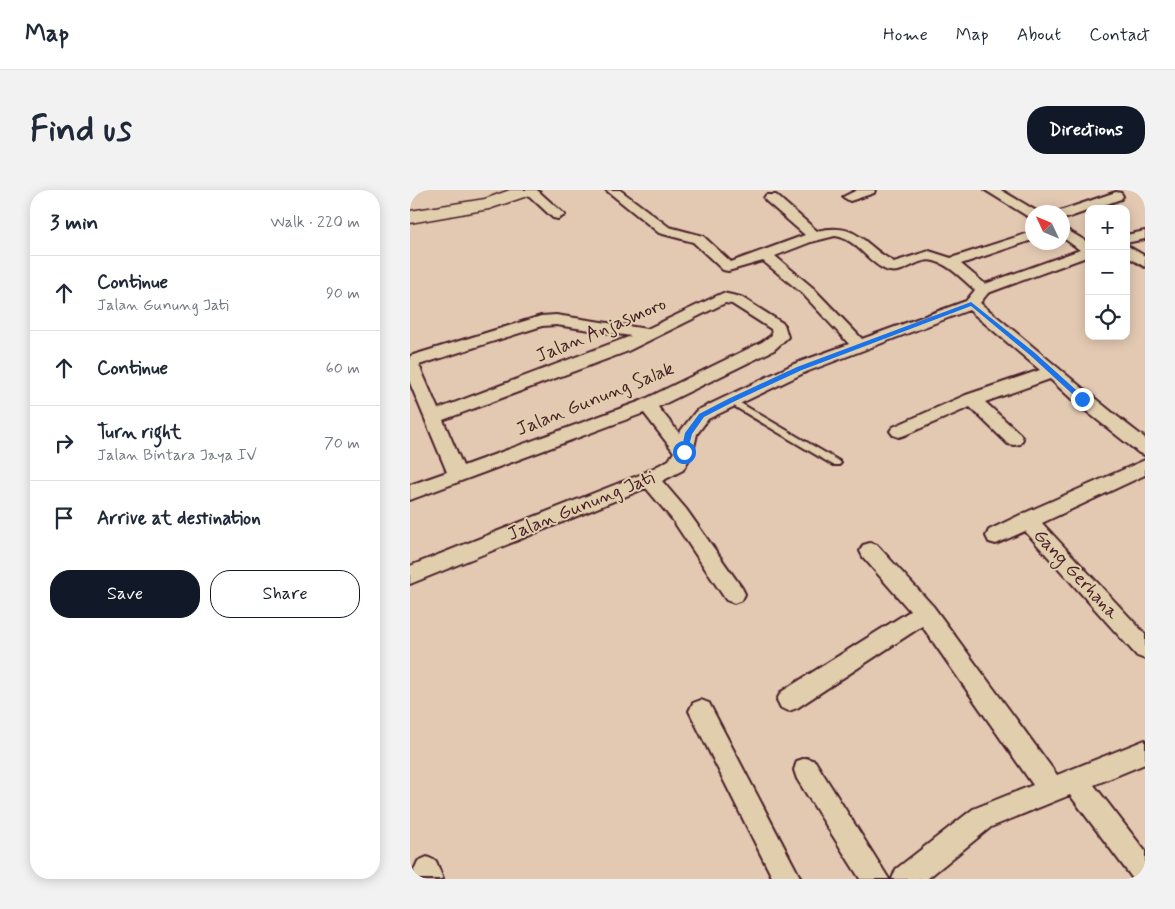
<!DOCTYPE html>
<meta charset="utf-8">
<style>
:root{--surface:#fff;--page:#f2f2f3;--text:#1f2937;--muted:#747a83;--line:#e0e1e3;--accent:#111827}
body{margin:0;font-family:Mynerve,sans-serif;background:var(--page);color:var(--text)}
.controls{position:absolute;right:15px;top:15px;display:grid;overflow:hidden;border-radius:10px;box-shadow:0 2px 12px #0003}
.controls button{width:45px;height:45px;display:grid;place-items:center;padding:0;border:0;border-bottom:1px solid var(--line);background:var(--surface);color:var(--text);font:25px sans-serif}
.compass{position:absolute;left:615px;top:15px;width:45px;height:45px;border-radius:50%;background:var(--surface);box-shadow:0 2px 12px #0003;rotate:314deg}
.stop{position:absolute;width:15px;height:15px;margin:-11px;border:4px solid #1a73e8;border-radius:50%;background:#fff}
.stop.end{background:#1a73e8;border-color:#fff;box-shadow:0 1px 5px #0008}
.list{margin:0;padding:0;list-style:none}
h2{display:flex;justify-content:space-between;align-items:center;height:65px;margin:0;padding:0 20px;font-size:21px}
h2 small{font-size:16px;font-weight:400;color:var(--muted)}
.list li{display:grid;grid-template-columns:32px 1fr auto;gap:15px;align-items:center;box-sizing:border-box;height:75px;padding:0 20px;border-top:1px solid var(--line)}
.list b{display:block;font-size:19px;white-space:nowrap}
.list p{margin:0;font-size:16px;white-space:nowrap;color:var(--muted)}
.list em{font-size:16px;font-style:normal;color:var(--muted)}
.actions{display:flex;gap:10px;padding:15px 20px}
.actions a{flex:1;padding:11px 0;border:1px solid var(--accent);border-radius:20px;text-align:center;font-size:18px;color:var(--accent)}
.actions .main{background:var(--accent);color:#fff}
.icon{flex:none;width:28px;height:28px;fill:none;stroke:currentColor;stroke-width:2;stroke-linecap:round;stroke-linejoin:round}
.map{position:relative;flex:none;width:735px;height:689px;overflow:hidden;border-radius:20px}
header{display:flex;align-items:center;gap:30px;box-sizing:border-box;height:70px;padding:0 25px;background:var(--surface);border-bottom:1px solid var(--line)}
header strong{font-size:24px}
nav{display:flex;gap:28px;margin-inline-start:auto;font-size:18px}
.intro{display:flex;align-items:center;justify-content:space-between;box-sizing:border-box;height:120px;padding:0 30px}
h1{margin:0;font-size:35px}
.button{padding:12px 22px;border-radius:20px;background:var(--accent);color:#fff;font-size:18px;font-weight:700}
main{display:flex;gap:30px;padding:0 30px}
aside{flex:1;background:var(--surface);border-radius:20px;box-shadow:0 2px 12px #0003}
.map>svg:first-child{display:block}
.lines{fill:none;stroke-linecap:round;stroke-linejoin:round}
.lane-casing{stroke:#4a1f2b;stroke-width:4}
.street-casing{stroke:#4a1f2b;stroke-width:4}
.secondary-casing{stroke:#4a1f2b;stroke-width:3}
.lane{fill:#e0ceac;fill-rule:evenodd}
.street{fill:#e0ceac;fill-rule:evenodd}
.secondary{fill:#e0ceac;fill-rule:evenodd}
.route{fill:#1a73e8}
.labels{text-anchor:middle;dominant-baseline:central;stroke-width:4;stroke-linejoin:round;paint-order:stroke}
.street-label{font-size:19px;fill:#4a1f2b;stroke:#e0ceac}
</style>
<header>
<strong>Map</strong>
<nav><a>Home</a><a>Map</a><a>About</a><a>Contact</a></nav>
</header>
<div class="intro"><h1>Find us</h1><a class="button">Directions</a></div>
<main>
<aside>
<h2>3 min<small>Walk · 220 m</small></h2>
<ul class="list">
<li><svg class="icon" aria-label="ahead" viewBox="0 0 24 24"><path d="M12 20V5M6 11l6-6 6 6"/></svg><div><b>Continue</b><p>Jalan Gunung Jati</p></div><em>90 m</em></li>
<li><svg class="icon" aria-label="ahead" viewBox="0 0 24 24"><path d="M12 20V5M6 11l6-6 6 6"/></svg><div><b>Continue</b></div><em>60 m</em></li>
<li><svg class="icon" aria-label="right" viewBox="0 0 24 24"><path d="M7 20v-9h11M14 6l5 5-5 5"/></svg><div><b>Turn right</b><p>Jalan Bintara Jaya IV</p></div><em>70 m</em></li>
<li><svg class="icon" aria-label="arrive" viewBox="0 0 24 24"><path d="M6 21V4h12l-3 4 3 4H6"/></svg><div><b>Arrive at destination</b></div></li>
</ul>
<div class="actions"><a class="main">Save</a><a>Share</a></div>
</aside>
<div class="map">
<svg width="735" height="689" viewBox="0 0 735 689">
<rect width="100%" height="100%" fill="#e3c9b2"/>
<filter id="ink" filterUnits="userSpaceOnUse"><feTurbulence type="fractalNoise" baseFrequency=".02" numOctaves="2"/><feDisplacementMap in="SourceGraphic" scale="10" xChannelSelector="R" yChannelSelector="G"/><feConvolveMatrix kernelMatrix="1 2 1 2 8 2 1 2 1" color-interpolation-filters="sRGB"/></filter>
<g filter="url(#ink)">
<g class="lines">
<defs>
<path id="lane" d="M320 207 429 271 431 273 429 275H423L317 212 316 210 317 208Z"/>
<path id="street" d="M113 0H127L155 25 148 29 143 28Z
M196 0H210L259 37 293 46 321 72 395 45 356 11 354 8 356 5H366L407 41C448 31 453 55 484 72L519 61 541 68 622 42V50L551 74 575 94 670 60 652 47V37L679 53V66L578 103 570 113C626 158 678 205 735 248V265L729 263 666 213 640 189 575 212 610 244 613 249 610 254 604 255 598 254 560 217 495 245 489 247 483 245 480 241 483 237 556 205 630 180 559 120 396 182 298 229 287 244 283 262 273 280 252 291 276 319 332 398 335 404 332 410 324 413 316 410 262 329 236 298 0 394V376L232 284 259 270 264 262 234 223 0 310V295L37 282 0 193V166L131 126 146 125 237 139 313 103 331 107 374 134 378 147 364 160 248 217 269 243 286 221 384 174 439 154 392 103 353 71 318 81 313 80 283 52 249 43ZM425 46C447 49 457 72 476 80 493 87 508 66 524 71 540 75 553 90 565 100L556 111 452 149 402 97 365 66 401 52ZM315 113 322 114 361 139 362 145 352 152 231 211 53 276 33 230 216 162ZM146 135 221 146 28 219 9 175 132 136Z
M447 0H465L464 3 440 11 433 7Z
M575 0H591L628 22H622V27L617 26Z
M706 2 711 3 713 6 711 9 657 28 652 29V22H647Z
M735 41V49L716 53V45Z
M716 55 735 66V77L716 66Z
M735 270V285L632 333 735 444V469L727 466 615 341 586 354 579 352 576 346 579 340 610 325Z
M460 353 467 355 523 416 647 585 735 550V574L684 595 735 661V689H723L660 605 581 637 517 689H482L486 679 563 619 623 595 512 436 387 518 379 521 371 518 367 510 371 502 500 421 453 367 450 361 453 355Z
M291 510 299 513 391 689H363L279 521 283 513Z
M396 568 405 571 479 689H450L387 589 384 580 387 571Z
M17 667 26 671 33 689H5L4 680 8 671Z"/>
<path id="secondary" d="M100 0H126L123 4 79 19 0 33V21L75 9Z"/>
</defs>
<use href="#lane" class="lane-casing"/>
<use href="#street" class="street-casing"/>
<use href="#secondary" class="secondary-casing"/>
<use href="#lane" class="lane"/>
<use href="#street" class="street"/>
<use href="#secondary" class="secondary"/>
</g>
</g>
<path class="route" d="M561 112 625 163 675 208V211H670L621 166 561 116 392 180 323 212 294 227 282 244 277 264 271 262 275 243 289 224 318 209 387 177Z"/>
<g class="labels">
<g class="street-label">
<text transform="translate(191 140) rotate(-23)">Jalan Anjasmoro</text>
<text transform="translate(185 209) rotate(-22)">Jalan Gunung Salak</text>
<text transform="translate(171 316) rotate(-22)">Jalan Gunung Jati</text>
<text transform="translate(666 384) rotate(47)">Gang Gerhana</text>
</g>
</g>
</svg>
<div class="controls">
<button>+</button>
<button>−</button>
<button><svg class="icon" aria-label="locate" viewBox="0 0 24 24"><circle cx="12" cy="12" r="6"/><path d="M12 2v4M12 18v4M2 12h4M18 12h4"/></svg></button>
</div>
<svg class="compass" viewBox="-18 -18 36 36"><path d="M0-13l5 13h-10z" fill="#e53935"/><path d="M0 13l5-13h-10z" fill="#747a83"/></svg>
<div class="stop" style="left:274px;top:262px"></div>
<div class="stop end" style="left:672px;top:209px"></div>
</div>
</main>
